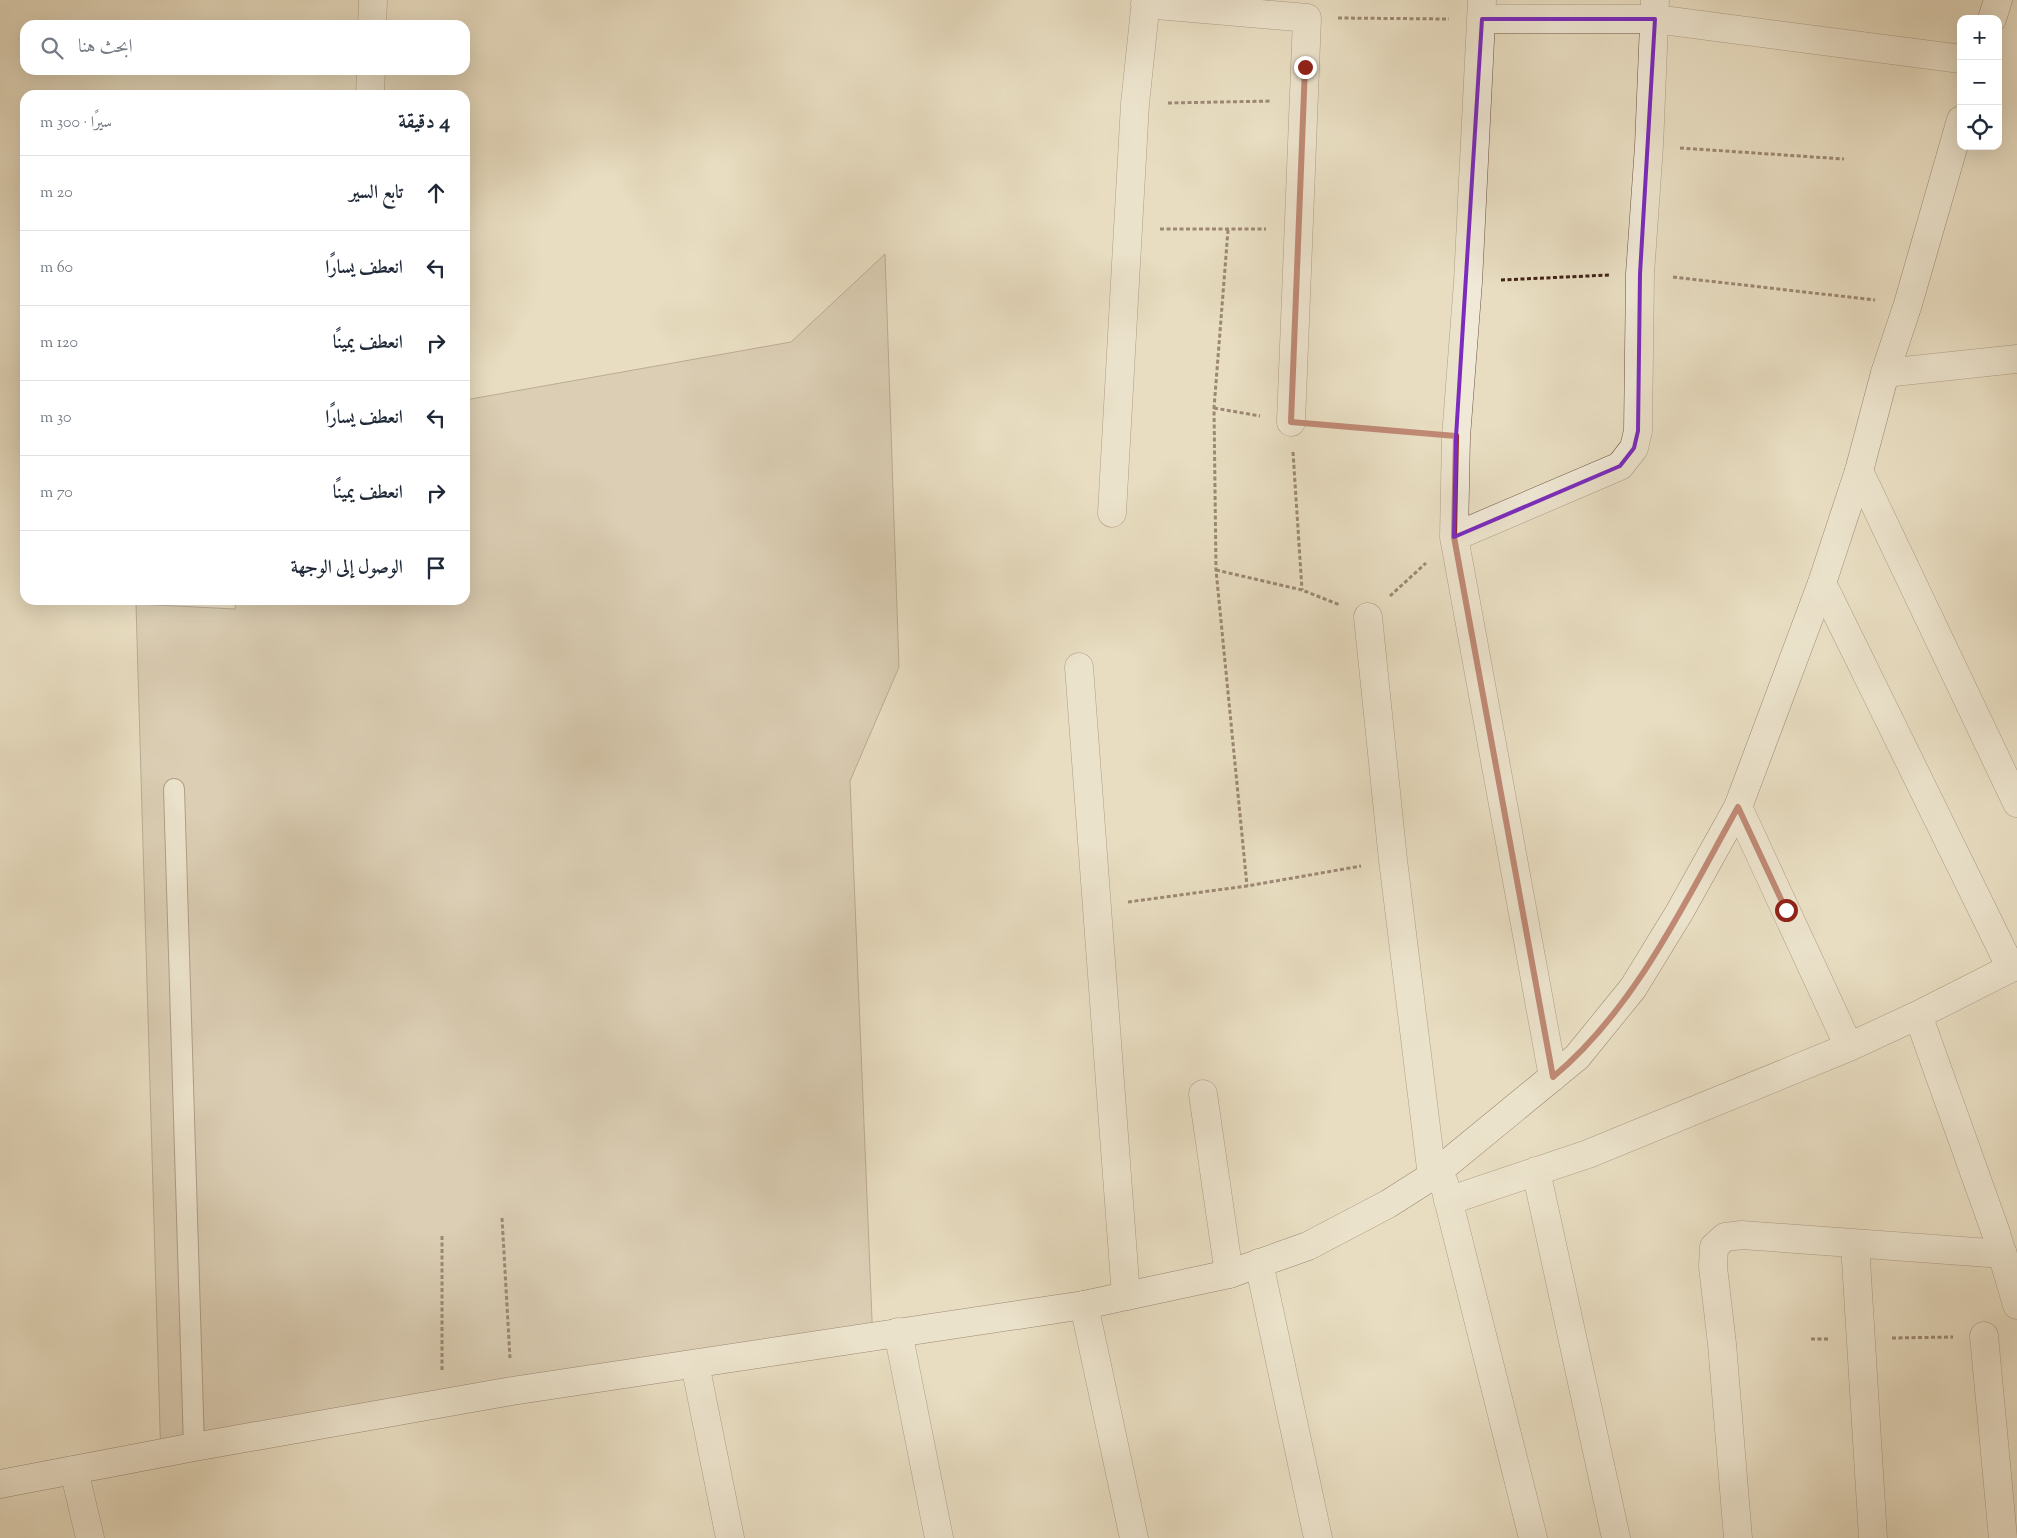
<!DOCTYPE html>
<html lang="ar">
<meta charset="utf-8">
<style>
:root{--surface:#fff;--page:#f6f6f7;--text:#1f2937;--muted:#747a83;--line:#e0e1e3}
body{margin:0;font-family:"Sorts Mill Goudy",Amiri,serif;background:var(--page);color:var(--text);direction:rtl}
.controls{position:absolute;right:15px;top:15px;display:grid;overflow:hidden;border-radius:10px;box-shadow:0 5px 20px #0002}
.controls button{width:45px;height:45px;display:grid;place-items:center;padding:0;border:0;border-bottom:1px solid var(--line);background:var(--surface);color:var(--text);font:25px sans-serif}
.stop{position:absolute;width:15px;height:15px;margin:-11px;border:4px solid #8f2418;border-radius:50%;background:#fff}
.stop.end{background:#8f2418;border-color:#fff;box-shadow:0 1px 5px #0008}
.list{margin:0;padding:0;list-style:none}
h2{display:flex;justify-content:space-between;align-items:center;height:65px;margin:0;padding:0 20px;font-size:21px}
h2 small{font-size:16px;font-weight:400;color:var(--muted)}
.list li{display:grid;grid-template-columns:32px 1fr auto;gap:15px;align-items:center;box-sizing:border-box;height:75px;padding:0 20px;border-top:1px solid var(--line)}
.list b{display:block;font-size:19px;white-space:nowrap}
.list em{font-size:16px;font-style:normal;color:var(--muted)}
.icon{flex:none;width:28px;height:28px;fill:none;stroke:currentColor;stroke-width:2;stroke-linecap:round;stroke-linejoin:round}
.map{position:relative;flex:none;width:2017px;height:1538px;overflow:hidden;direction:ltr}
.search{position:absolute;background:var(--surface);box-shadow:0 5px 20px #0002;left:20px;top:20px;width:450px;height:55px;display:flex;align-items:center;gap:12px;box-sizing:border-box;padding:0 18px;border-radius:15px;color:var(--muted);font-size:19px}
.panel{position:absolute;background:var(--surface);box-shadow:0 5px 20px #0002;left:20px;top:90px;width:450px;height:515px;border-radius:15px;direction:rtl}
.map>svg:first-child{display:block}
.green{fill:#ccbda4;stroke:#87705e}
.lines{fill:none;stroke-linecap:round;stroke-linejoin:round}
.service-casing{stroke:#6c5242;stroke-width:22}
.minor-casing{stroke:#6c5242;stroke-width:29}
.secondary-casing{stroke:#422317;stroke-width:29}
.path{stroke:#422317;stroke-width:3;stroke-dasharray:4 2.5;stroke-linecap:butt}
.service{stroke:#f0e9d7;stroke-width:20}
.minor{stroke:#f0e9d7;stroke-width:28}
.secondary{stroke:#f0e9d7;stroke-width:28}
.route{stroke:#8f2418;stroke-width:6}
.marked{fill:none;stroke:#7b2cbf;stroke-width:4;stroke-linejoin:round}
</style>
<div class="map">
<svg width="2017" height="1538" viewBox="0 0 2017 1538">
<rect width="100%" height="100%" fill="#e8ddc1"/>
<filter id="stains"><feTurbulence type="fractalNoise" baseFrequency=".004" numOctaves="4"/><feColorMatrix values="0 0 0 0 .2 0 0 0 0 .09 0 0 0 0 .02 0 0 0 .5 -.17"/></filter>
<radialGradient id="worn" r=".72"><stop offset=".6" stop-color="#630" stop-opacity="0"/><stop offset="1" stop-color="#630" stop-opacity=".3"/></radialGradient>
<path class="green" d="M885 254 899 667 850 781 873 1344 161 1463 136 604 235 609 236 600H465V400L791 342Z"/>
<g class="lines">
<defs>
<path id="service" d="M174 789 194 1447"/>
<path id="minor" d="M1482 0 1468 282 1456 437 1454 537 1553 1077
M1145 4 1307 18 1291 422
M1482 19H1655L1961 59
M372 25 373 0
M370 95 371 70
M1885 373 2017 359
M1859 471 2017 803
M1112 513 1135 104 1146 0
M1454 537 1620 466 1634 448 1638 431 1640 274 1649 146 1655 0
M1822 583 2011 968
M1368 617 1393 860 1432 1176
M1079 667 1126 1296
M1738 807 1849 1047
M1918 1015 1996 1233 2017 1305
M1203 1094 1229 1274
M1536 1171 1616 1538
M1444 1183 1533 1538
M1448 1201 1588 1154 1849 1047 1918 1015 2017 965
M1855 1244 1873 1538
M1259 1263 1318 1538
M1084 1305 1134 1538
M898 1332 939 1538
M1984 1336 2003 1538
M695 1364 730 1538
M74 1470 90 1538
M1738 1538 1722 1344 1713 1267 1714 1247 1725 1237 1742 1235 2003 1254"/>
<path id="secondary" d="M1992 19 1998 0
M0 1484 194 1447 512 1391 1084 1305 1229 1274 1308 1246 1388 1204 1432 1176 1577 1057 1633 988 1679 913 1738 807 1822 583 1859 471 1885 373 1908 304 1961 120"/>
</defs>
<use href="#service" class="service-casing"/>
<use href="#minor" class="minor-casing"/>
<use href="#secondary" class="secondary-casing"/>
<path class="path" d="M1338 18 1449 19
M1168 103 1272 101
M1680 148 1844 159
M1160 229H1266
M1228 230 1214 408 1216 570 1247 886
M1673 277 1875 300
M1501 280 1609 275
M1214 408 1260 416
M1324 425 1424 434
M1293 452 1302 590
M1216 570 1302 590 1340 605
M1390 596 1426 563
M1128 902 1247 886 1361 866
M502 1218 510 1358
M442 1236V1370
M1892 1338 1953 1337
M1811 1339H1828"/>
<use href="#service" class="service"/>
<use href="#minor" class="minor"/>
<use href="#secondary" class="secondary"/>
</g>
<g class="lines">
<path class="route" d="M1305 67 1291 422 1456 436 1454 537 1553 1077C1636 1008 1686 900 1738 807L1786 910"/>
</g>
<path d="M0 0H2017V1538H0ZM1482 19H1655L1640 274 1638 431 1634 448 1620 466 1454 537 1456 437Z" fill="#e8ddc1" fill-opacity=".55" fill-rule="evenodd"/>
<path class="marked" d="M1482 19H1655L1640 274 1638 431 1634 448 1620 466 1454 537 1456 437Z"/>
<rect width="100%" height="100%" filter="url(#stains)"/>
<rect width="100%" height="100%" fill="url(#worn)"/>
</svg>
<div class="controls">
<button>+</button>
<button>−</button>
<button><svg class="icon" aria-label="locate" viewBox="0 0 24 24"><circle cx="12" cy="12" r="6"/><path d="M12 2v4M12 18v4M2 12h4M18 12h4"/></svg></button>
</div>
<div class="stop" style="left:1786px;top:910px"></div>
<div class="stop end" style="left:1305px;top:67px"></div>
<div class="search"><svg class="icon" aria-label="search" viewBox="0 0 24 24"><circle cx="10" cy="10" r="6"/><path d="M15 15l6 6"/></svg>ابحث هنا</div>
<section class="panel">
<h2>4 دقيقة<small>سيرًا · 300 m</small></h2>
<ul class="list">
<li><svg class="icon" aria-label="ahead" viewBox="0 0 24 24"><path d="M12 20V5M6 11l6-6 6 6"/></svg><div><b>تابع السير</b></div><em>20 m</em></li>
<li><svg class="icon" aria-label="left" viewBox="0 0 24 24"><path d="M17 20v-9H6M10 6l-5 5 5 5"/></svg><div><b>انعطف يسارًا</b></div><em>60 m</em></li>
<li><svg class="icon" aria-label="right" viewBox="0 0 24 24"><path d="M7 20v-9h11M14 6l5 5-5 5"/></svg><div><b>انعطف يمينًا</b></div><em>120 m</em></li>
<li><svg class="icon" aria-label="left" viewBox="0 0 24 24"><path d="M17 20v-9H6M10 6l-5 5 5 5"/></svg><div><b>انعطف يسارًا</b></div><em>30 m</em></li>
<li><svg class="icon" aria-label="right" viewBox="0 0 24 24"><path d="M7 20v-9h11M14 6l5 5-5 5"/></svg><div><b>انعطف يمينًا</b></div><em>70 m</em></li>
<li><svg class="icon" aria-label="arrive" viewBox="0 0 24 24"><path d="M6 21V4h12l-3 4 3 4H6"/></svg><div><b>الوصول إلى الوجهة</b></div></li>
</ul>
</section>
</div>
